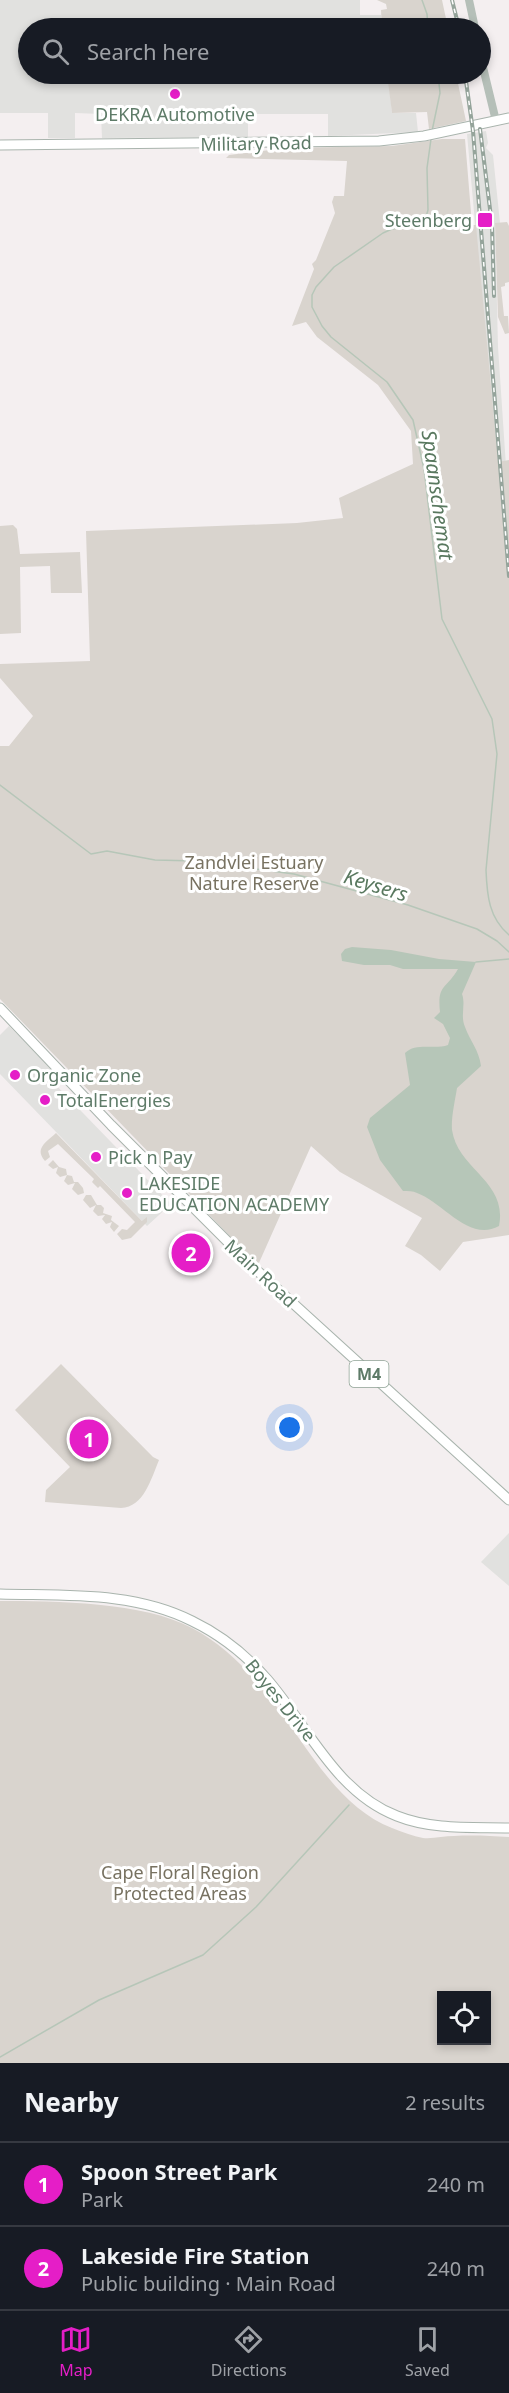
<!DOCTYPE html>
<meta charset="utf-8">
<style>
:root{--surface:#171b24;--page:#20242c;--text:#f1f3f6;--muted:#9ea1a6;--line:#363941;--accent:#e51ec7}
body{margin:0;font-family:"Noto Sans",sans-serif;background:var(--page);color:var(--text)}
.controls{position:absolute;right:18px;bottom:18px;display:grid;overflow:hidden;border-radius:0px;box-shadow:0 3px 9px #0003}
.controls button{width:54px;height:54px;display:grid;place-items:center;padding:0;border:0;border-bottom:2px solid var(--line);background:var(--surface);color:var(--text);font:30px sans-serif}
.you{position:absolute;left:290px;top:1428px;width:21px;height:21px;margin:-15px;border:4px solid #fff;border-radius:50%;background:#1a73e8;box-shadow:0 0 0 9px #1a73e833}
.badge{display:grid;place-items:center;width:39px;height:39px;border-radius:50%;background:var(--accent);color:#fff;font-size:20px;font-weight:700}
.pin{position:absolute;translate:-50% -50%;border:3px solid #fff;box-shadow:0 2px 6px #0006}
.list{margin:0;padding:0;list-style:none}
h2{display:flex;justify-content:space-between;align-items:center;height:78px;margin:0;padding:0 24px;font-size:26px}
h2 small{font-size:20px;font-weight:400;color:var(--muted)}
.list li{display:grid;grid-template-columns:39px 1fr auto;gap:18px;align-items:center;box-sizing:border-box;height:84px;padding:0 24px;border-top:2px solid var(--line)}
.list b{display:block;font-size:22px;white-space:nowrap}
.list p{margin:0;font-size:20px;white-space:nowrap;color:var(--muted)}
.list em{font-size:20px;font-style:normal;color:var(--muted)}
.icon{flex:none;width:33px;height:33px;fill:none;stroke:currentColor;stroke-width:2;stroke-linecap:round;stroke-linejoin:round}
.map{position:relative;flex:none;width:509px;height:2063px;overflow:hidden}
.search{position:absolute;background:var(--surface);box-shadow:0 3px 9px #0003;left:18px;right:18px;top:18px;height:66px;display:flex;align-items:center;gap:15px;box-sizing:border-box;padding:0 21px;border-radius:33px;color:var(--muted);font-size:22px}
.sheet{height:246px;background:var(--surface)}
nav{display:flex;justify-content:space-around;align-items:center;box-sizing:border-box;height:84px;border-top:2px solid var(--line);background:var(--surface);font-size:16px;color:var(--muted)}
nav a{display:grid;justify-items:center;gap:3px}
nav .on{color:var(--accent)}
.map>svg:first-child{display:block}
.built{fill:#e1e1df}
.green{fill:#d9d4ce;fill-rule:evenodd}
.water{fill:#b6c6b8}
.lines{fill:none;stroke-linecap:round;stroke-linejoin:round}
.stream{stroke:#b6c6b8;stroke-width:1.5}
.major-casing{stroke:#a9b4ad;stroke-width:11}
.minor{stroke:#b5bfb8;stroke-width:8}
.major{stroke:#fff;stroke-width:9}
.rail-casing{stroke:#95a49b;stroke-width:4}
.rail{stroke:#fff;stroke-width:1.5;stroke-dasharray:4.5;stroke-linecap:butt}
.poi-dot{fill:#e51ec7;stroke:#fff;stroke-width:2}
.labels{text-anchor:middle;dominant-baseline:central;stroke-width:6;stroke-linejoin:round;paint-order:stroke}
.shield{fill:#fff;stroke:#8ea395;stroke-width:1.5}
.shield-label{font-size:16px;font-weight:bold;fill:#5e7b68}
.poi-label{font-size:18px;fill:#5e7b68;stroke:#fff;text-anchor:start}
.street-label{font-size:18px;fill:#5e7b68;stroke:#fff}
.park-label{font-size:18px;fill:#787261;stroke:#fff}
.water-label{font-size:20px;font-style:italic;fill:#59785f;stroke:#fff}
</style>
<div class="map">
<svg width="509" height="2063" viewBox="0 0 509 2063">
<rect width="100%" height="100%" fill="#f4eff0"/>
<path class="built" d="M0 0H360V15H381L383 28H28V74H388L392 113H416L418 132 328 136V114H248V137L102 138 101 114 75 113V138H48V113H0Z
M486 131 488 143 486 148 493 155 500 223H495L498 347 509 511V600L467 134Z
M9 1026 53 1070 47 1076 53 1082 171 1204 147 1226 0 1074V1035Z
M509 1533V1586L481 1562Z"/>
<path class="green" d="M377 0H442L448 28H382L381 10 387 9 386 4Z
M387 74H456L466 121 429 129 427 112 392 113Z
M442 139H465L472 225H476L498 462 509 460V1235L463 1242 440 1271 421 1255 405 1246 422 1218 340 1172 311 1146 258 1265 0 999V746H9L33 716 0 678V664L90 661 86 531 297 523 343 518 339 498 413 464 411 431 378 385 317 337 306 322 292 326 314 269 312 264 316 260 335 213 332 202 334 196H344L347 161 226 158 229 155 286 148 392 146Z
M507 222 509 226V282L505 283V286L501 287 504 316H508L509 333 505 334 498 317 495 223Z
M13 525 17 529 20 554 80 552 82 593H51L50 566 20 567 21 633 0 634V526Z
M56 1133 142 1221 147 1217V1222L131 1238 122 1240 117 1234 122 1229 127 1230 135 1222 100 1186 98 1188 92 1182 94 1179 58 1144 48 1151 50 1157 45 1161C34 1149 46 1142 56 1133Z
M53 1160 59 1167 66 1169 67 1175 72 1176 74 1182H78L83 1188 84 1193 78 1195 72 1189 75 1183 68 1185 64 1181 67 1175 60 1177 56 1173 58 1167 53 1169 48 1165Z
M86 1195H91L97 1205H101L104 1208 103 1213 112 1216 111 1220 119 1226 114 1232 110 1227 112 1222 106 1224 102 1219 105 1215 98 1216 93 1211 96 1205 90 1208 83 1200Z
M61 1364 153 1457 159 1460C151 1479 144 1507 121 1508L45 1502 46 1490 70 1467 15 1410Z
M0 1601C55 1601 144 1602 192 1628 236 1651 269 1694 296 1734 321 1770 350 1812 392 1828 402 1832 413 1836 423 1838 433 1839 444 1836 454 1836 473 1835 491 1836 509 1837V2063H0ZM442 1996H486V2040H442Z"/>
<path class="water" d="M352 947 391 950 439 959 476 962 462 994C466 1005 460 1015 465 1027 470 1041 479 1050 481 1066L457 1088C455 1101 451 1117 452 1130 458 1170 508 1181 499 1226 469 1243 443 1202 417 1193 413 1191 408 1191 403 1191L380 1160 367 1127 370 1118 410 1085 405 1053C416 1042 435 1050 448 1045L450 1038 443 1024 434 1018 440 1012C437 984 446 990 458 969H403L390 965H364L342 961 341 954 345 949Z"/>
<g class="lines">
<path class="stream" d="M422 0 427 14 428 28
M432 131 440 93 438 74
M431 139 427 168 428 210 425 220 421 224 392 229 383 233 334 267 316 287 312 295V307L322 326 331 337 387 382 413 420 424 469 442 619 492 719 497 754 486 870C487 896 489 918 509 935
M0 785 91 854 107 851 155 860 196 861 294 874 408 905 477 929 497 941 509 952
M476 962 509 959
M0 2057 99 2000 203 1955 256 1907 349 1805"/>
<defs>
<path id="major" d="M0 145 379 141 424 136 509 118
M0 1008 111 1125 251 1265 509 1500
M0 1594C64 1596 133 1591 192 1621 221 1635 246 1655 267 1679 307 1725 336 1793 397 1816 432 1830 472 1827 509 1828"/>
</defs>
<use href="#major" class="major-casing"/>
<path class="minor" d="M469 0 475 28
M480 55 496 121"/>
<use href="#major" class="major"/>
<defs>
<path id="rail" d="M452 0 459 28
M465 74 473 131 509 576
M480 129 492 225 494 296"/>
</defs>
<use href="#rail" class="rail-casing"/>
<use href="#rail" class="rail"/>
</g>
<g class="poi-dot">
<circle cx="175" cy="94" r="6"/>
<rect x="477" y="212" width="16" height="16" rx="3"/>
<circle cx="15" cy="1075" r="6"/>
<circle cx="45" cy="1100" r="6"/>
<circle cx="96" cy="1157" r="6"/>
<circle cx="127" cy="1193" r="6"/>
</g>
<g class="labels">
<rect class="shield" x="349.5" y="1361" width="39" height="26" rx="4.5"/>
<g class="shield-label">
<text x="369" y="1374">M4</text>
</g>
<g class="poi-label">
<text x="175" y="114" text-anchor="middle">DEKRA Automotive</text>
<text x="472" y="220" text-anchor="end">Steenberg</text>
<text x="27" y="1075">Organic Zone</text>
<text x="57" y="1100">TotalEnergies</text>
<text x="108" y="1157">Pick n Pay</text>
<text x="139" y="1183">LAKESIDE<tspan x="139" dy="21">EDUCATION ACADEMY</tspan></text>
</g>
<g class="street-label">
<text transform="translate(256 143) rotate(-1)">Military Road</text>
<text transform="translate(261 1273) rotate(43)">Main Road</text>
<text transform="translate(281 1700) rotate(51)">Boyes Drive</text>
</g>
<g class="park-label">
<text x="254" y="862">Zandvlei Estuary<tspan x="254" dy="21">Nature Reserve</tspan></text>
<text x="180" y="1872">Cape Floral Region<tspan x="180" dy="21">Protected Areas</tspan></text>
</g>
<g class="water-label">
<text transform="translate(438 495) rotate(82)">Spaanschemat</text>
<text transform="translate(376 885) rotate(17)">Keysers</text>
</g>
</g>
</svg>
<div class="controls">
<button><svg class="icon" aria-label="locate" viewBox="0 0 24 24"><circle cx="12" cy="12" r="6"/><path d="M12 2v4M12 18v4M2 12h4M18 12h4"/></svg></button>
</div>
<div class="you"></div>
<div class="pin badge" style="left:89px;top:1439px">1</div>
<div class="pin badge" style="left:191px;top:1253px">2</div>
<div class="search"><svg class="icon" aria-label="search" viewBox="0 0 24 24"><circle cx="10" cy="10" r="6"/><path d="M15 15l6 6"/></svg>Search here</div>
</div>
<section class="sheet">
<h2>Nearby<small>2 results</small></h2>
<ul class="list">
<li><span class="badge">1</span><div><b>Spoon Street Park</b><p>Park</p></div><em>240 m</em></li>
<li><span class="badge">2</span><div><b>Lakeside Fire Station</b><p>Public building · Main Road</p></div><em>240 m</em></li>
</ul>
</section>
<nav>
<a class="on"><svg class="icon" aria-label="map" viewBox="0 0 24 24"><path d="M3 6l6-2 6 2 6-2v14l-6 2-6-2-6 2zM9 4v14M15 6v14"/></svg>Map</a>
<a><svg class="icon" aria-label="directions" viewBox="0 0 24 24"><path d="M12 3l9 9-9 9-9-9zM9 14v-3h6M13 9l2 2-2 2"/></svg>Directions</a>
<a><svg class="icon" aria-label="saved" viewBox="0 0 24 24"><path d="M7 4h10v16l-5-4-5 4z"/></svg>Saved</a>
</nav>
